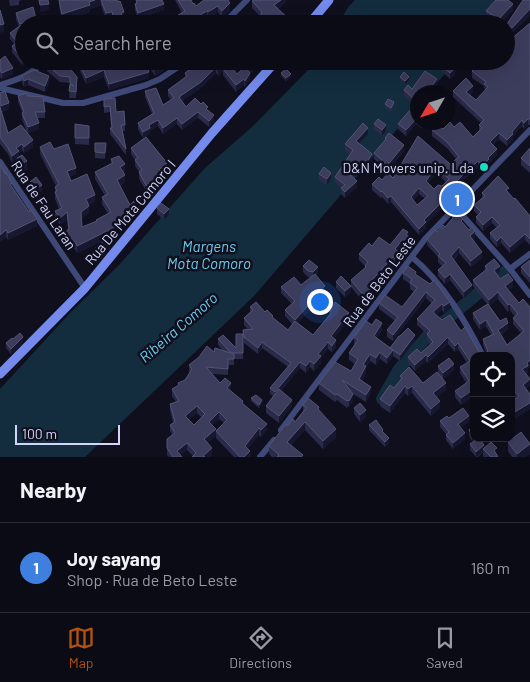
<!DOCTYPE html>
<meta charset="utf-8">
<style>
:root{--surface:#0b0b16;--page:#191923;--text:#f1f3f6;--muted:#9a9ba1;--line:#2b2b35;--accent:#b45309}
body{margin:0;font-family:Barlow,sans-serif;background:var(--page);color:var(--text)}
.controls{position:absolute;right:15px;bottom:15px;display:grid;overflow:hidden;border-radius:10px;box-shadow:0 5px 20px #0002}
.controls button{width:45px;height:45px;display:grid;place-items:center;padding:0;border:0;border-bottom:1px solid var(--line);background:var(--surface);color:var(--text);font:25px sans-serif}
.compass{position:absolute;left:410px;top:85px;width:45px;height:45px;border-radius:50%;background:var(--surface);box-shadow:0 5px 20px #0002;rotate:231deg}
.scale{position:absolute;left:15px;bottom:12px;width:105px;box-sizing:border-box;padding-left:5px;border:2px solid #d1d5f9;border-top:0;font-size:14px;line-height:18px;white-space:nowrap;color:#d1d5f9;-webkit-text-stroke:4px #0f0f1e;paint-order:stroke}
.you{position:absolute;left:319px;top:301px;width:18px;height:18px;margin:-12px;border:4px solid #fff;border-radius:50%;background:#1a73e8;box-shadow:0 0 0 8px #1a73e833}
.badge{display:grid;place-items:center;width:32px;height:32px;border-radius:50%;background:var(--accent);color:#fff;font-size:16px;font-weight:700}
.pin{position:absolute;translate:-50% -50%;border:2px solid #fff;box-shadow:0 1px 5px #0006}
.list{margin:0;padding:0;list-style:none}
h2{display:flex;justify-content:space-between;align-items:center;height:65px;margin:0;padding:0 20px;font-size:21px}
h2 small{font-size:16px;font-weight:400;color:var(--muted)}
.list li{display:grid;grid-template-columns:32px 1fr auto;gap:15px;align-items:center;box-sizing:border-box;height:90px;padding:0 20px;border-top:1px solid var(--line)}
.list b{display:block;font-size:19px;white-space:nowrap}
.list p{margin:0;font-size:16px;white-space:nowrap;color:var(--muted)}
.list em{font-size:16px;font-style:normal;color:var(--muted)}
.icon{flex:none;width:28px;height:28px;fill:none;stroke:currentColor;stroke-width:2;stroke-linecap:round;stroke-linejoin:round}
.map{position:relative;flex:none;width:530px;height:457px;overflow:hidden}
.search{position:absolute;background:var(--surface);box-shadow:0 5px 20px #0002;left:15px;right:15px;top:15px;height:55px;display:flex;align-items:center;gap:12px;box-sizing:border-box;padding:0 18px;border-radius:28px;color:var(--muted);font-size:19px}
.sheet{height:155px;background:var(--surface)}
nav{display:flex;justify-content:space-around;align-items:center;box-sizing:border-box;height:70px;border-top:1px solid var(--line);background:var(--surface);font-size:14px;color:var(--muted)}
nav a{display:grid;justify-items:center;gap:2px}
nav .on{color:var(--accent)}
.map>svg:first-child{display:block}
.water{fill:#132d3e}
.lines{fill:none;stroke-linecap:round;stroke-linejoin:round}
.river{stroke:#132d3e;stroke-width:12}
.street{stroke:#3f4977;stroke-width:6}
.secondary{stroke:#748bed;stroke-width:9}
.wall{fill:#2a2a49;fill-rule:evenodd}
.shaded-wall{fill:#171730}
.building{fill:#3c3c5c;stroke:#535475;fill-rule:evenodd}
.poi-dot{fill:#1cdbc5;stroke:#0f0f1e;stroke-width:2}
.labels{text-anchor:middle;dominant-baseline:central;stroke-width:5;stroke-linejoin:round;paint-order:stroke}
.poi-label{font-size:14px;fill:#d1d5f9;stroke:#0f0f1e;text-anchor:end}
.street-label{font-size:14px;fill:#d1d5f9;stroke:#0f0f1e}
.water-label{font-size:15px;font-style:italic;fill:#6cccec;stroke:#0f0f1e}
</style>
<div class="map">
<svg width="530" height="457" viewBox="0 0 530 457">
<rect width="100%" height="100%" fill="#0f0f1e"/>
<path class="water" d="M355 0H507L487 24H338L349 6Z
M315 61H456L429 92H418L417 106 254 296 85 457H0V389L69 314 119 265 205 168 252 127 310 68Z"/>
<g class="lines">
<path class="river" d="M382 399 399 369 430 333 504 272"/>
<path class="street" d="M223 24 247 0
M0 85C16 80 33 75 43 61
M0 88 63 103H83L146 85 160 79 187 61
M0 162 85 288
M455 207 510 269 530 295
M412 257C443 283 465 320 483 356
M510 269 530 254
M281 430 425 239 530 130
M260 457 274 440"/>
<path class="secondary" d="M309 24 329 0
M0 374 85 288 212 133 276 61"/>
</g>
<path class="wall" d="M9 0H22L19 1V5L10 6Z
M59 0H110L124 19H123L124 24H114L112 18 106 20 101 5 90 9V12L62 21 59 5Z
M136 0 164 10 138 19 135 10V4L136 3Z
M175 0H191L193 4 196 6 204 0 230 10 222 18 218 12 208 19 207 17 195 24H163L182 13Z
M286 0V2L278 9 291 21 260 16 252 8V1Z
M530 0 512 34 507 31V24Z
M509 1 513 10 500 24H496L486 17V11Z
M16 13 36 24H24V61H26L22 65 12 52V46L14 44 10 39V33L19 27 16 19Z
M530 23V125H528L524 129 522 126 513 136V140L507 146 499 139 493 145 497 155 489 163V165L482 172 478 167 462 182 460 184 463 192 455 201 451 197 443 204V207L426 224V228L419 235 391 202 388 204 382 197 381 198 372 190V184L382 180 393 178 418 136 450 164 456 159 447 148 432 136V130L454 127 473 137 479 131V125L481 123 453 97V91L473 92 470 95 476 100 485 91 484 86 472 78V71L476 67 467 61H506L510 40ZM436 173 446 182 442 186 434 189 428 183ZM419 194 425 199 417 205 413 201Z
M0 60 13 74 2 79 0 77Z
M49 61H61V65L77 84 76 98H69L70 83 60 82 47 71V65Z
M84 61H125L135 70 149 78 109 90 104 77 86 84 80 71V65H86Z
M152 61H178L155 76 151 70V63H152Z
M240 61H256V67L250 73V79L245 87 244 85 236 92 223 75V71L218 76 216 73 201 88 182 101 186 107 208 111 214 121 209 127 198 118 182 130 177 124 163 134 158 126 150 131V134L143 138 138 129V123L152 114 145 97V91L163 105 171 100 168 96V90L185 77V73L188 70 186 68V62L224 68 237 74 244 68 240 63Z
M415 62 424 64 419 69 415 66Z
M441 65 455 74 450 79 441 71Z
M281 73 291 77 286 81 281 76Z
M22 76 49 82 45 92 28 85 24 87 22 83Z
M400 77 409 80 405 84 400 80Z
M437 85 432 91 418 92V122H426L422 128 416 124 406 136 398 129V124L414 105 404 96V90Z
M0 93 9 109 2 112 8 133H27L22 119V112L18 102V96H28L45 112V118H37L39 129 28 133 33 147 24 153 22 150 19 153V157L27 169 21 173 17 166V160L12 163 8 154 0 144Z
M104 99 116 112 125 125V131H123L126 149V155L110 134V128H111L110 112 104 113Z
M385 104 394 106 391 111 385 108Z
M75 124 89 126V145L75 144Z
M374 124 386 131 382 136 374 130Z
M368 134 359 144 372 161 364 173 357 167 351 175 357 187 345 198 341 194V188L335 183V177L350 154 345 150V144Z
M385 138 404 151 386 173 380 168V164L374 159V153L385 141Z
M95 143H106L105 159 95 158Z
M40 147 54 149 76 174 69 177 71 181 95 202 89 204V213L81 218 82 227 96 222V220L108 214 102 204V197L105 196 95 179V172L111 163V159L125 171 123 172 125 182 120 186 130 205 141 210 136 216 135 215 123 225V230L112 236 113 244 99 261 94 255V249L108 238 77 253 75 249 64 242V235L68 229 67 219 60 225 55 218V211L59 209 55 199V187L56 186 40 154Z
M131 148 167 169 162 173 164 181 150 198 146 194V191L139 179V172L135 166V160L131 154Z
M530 148V173L521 165V158Z
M0 164 12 188 37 226 8 240 6 237 0 242Z
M319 174 331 179 327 185 319 180Z
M30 182 42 191 35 196 30 188Z
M482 193 509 194 530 216V245L525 240 510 253 501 243 497 247 490 239V233L497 228 492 223 483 231 476 223V217L478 215 474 211V205L482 198Z
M157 208 169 215 164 220 157 214Z
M452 216 463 223 475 237 473 240 482 258 471 267 459 253 454 260 472 291 464 298 450 280 445 284 438 276V270L442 266 438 262V257L427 245V239L445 227 452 219Z
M408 237 410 244 406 250 402 247 399 252 400 260 395 266 393 264 373 286 374 293 363 302 351 287V292L345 297 336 288V282L351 286V280L365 269V266L359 260V254L372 246 390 245Z
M530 260V283L521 273V267Z
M303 266 318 273 316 275 325 292 323 294 324 301 319 306 317 302 298 323 313 335 329 315V310L349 320 334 338 336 347 332 352 328 349 321 358V363L314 371 310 367 306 373 300 368 281 391 292 406 279 423 266 413V406L273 396 270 394V388L288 367 262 348 258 354 244 343 243 330 247 329 244 325V318L250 312V307L265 312 288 330 292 324 285 316V310L292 304 281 293V287L301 285 311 278 308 277 303 272Z
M485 266 500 272 497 274 500 279 513 287 508 290 519 303 530 307V366L528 368V372L526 374V389L530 409 511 421V402L516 398 512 393 511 356H474V396L461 405 455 397V391L466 383 460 373V367L467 363 458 349 455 352 448 344 428 363 426 361 415 371 408 363V357L421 353 430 344 427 340V334L417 325V319L432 304 426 298 393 341 387 337V330L395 321 379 309V303L402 307 414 292 410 289V284L403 279V273L416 275 450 308 444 313 442 310 436 315 442 320 461 331 480 354H485L486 353 483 345V339L491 335 486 326 480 330 473 319V313L487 304 473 286V280L485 271ZM498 299 508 312 510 310 515 317 513 318V324L521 333 507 345 501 335 508 329 500 321 489 306Z
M372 325 382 330 377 338 390 348 400 336 415 341 400 361 393 356 387 364 380 359 376 365 370 361 366 368V373L362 381 371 393 366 402 353 394V401L349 407 348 406 347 408 337 400 335 402 319 390V383L351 371 355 364 349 360V353L355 345 354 344V337Z
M243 334V359H234V365H228V375L212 374 220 383 231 390 230 391 267 430 261 437 259 435 248 448 250 457H234L216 438V436L208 442 212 454 209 457H192L193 456 187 450 180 455 182 457H169L167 455V439L172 435 170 431V425L173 423 170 410V404L176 402 172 396V389L178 386V383L185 380 190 372H189V365L223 351 218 345V339L236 348ZM197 413 202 418 194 425 189 419ZM219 419 224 423 216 431 212 425Z
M13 339 23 342 11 354 6 348V343Z
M438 366 454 370 443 379 446 390 437 397 440 408 431 416 412 393 408 396 405 393 390 413 380 406V399L394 388 400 380V376L423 383 438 372Z
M251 398 262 403 259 408 251 401Z
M303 405 319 410 336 437 323 449 305 430 291 445 303 457H272L269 454V446L287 426 295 422 303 413Z
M354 408 366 417 360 422 354 414Z
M449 418 469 422 460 428 465 439 453 449 446 440V434L440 427V421Z
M369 425 383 432 389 443 385 447 369 430Z
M474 426V438H476L472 441 469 436V430Z
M508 442 530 454 525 457H512L508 451Z
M470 444 484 448 497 454 498 457H484L483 456V452L478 457H476L470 450Z"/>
<path class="shaded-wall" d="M95 0H101V5L90 9V12L62 21V14L89 2Z
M281 0H286V2L274 12V5Z
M230 3V10L222 18V11Z
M49 4V10L40 12V5Z
M164 4V10L138 19V13Z
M513 4V10L500 24H499V19Z
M218 6V12L208 19V12Z
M530 9V16L512 34V28Z
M207 11V17L195 24H185Z
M112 12V18L106 20V13Z
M124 12V19L121 20V13Z
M36 19V24H24V29L20 30V24Z
M124 20V24H117V23Z
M4 24V32L0 33V25Z
M24 57V61H26L22 65V59Z
M59 61H61V66L54 71V65Z
M168 61H178L155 76V69Z
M256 61V67L248 74V68Z
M424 61V64L419 69V66Z
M224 64V70L223 69V71L218 76V70Z
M216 67V73L201 88 179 103V97Z
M13 68V74L2 79V73Z
M455 68V74L450 79V73Z
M104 70V77L86 84V78Z
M149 72V78L109 90V84Z
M250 73V79L245 87V81Z
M291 74V77L286 81V78Z
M49 76V82L45 92V86Z
M409 77V80L405 84V81Z
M28 79V85L24 87V81Z
M244 79V85L236 92V85Z
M437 79V85L432 92 430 89Z
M473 86V92L466 98V92Z
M9 103V109L0 112V106Z
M198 112V118L182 130V124Z
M214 115V121L209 127V121Z
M177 118V124L163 134V128Z
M416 119V124L406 136V130Z
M528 119V125L524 129V123Z
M158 120V126L150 131V134L143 138V132L149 125Z
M522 120V126L513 136V140L507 146V140L512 132Z
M422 122H426L422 128Z
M39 123V129L28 134V127Z
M386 125V131L382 136V130Z
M368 128V134L356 147V141Z
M499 133V139L490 148V142Z
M33 140V147L24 153V147Z
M22 144V150L19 153V158H17V160L12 163V156L16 148Z
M404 145V151L386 173V167Z
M497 149V155L489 163V165L482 172V166L488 158Z
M372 154V161L364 173V167Z
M27 161V169L21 173V164Z
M357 161V167L348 179V173Z
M478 161V167L457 187V181Z
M167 163V169L159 176V170Z
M125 164V171L120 174V167Z
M436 167V173L426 187V181Z
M76 168V174L67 178V171Z
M331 173V179L327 185V179Z
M125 175V182L117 187V180Z
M164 175V181L150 198V192Z
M357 181V187L345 198V192Z
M42 185V191L35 196V190Z
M463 186V192L455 201V195Z
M419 188V194L411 203V197Z
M451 191V197L443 204V207L426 224V228L419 235V229L424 220 442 199Z
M95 195V202L86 205V199Z
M391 196V202L388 204V198Z
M141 203V210L136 216V209Z
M89 206V213L81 218V212Z
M135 208V215L123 225V230L77 253V246Z
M169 209V215L164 220V214Z
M67 212V219L60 225V218Z
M492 217V223L483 231V225Z
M37 219V226L8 240V233Z
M6 230V237L0 242V235Z
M475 231V237L470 243V236Z
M408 232 410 244 406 250V235Z
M525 234V240L510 253V247Z
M113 237V244L99 261V255Z
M501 237V243L497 247V241Z
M402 240V247L395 256V249Z
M459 247V253L451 262V256Z
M482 252V258L471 267V261Z
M400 253V260L395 266V259Z
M393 257V264L370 289V282Z
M500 266V272L494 276V270Z
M318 267V273L313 279V272Z
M450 274V280L445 284V278Z
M513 280V287L505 292V286Z
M472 285V291L464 298V292Z
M325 286V292L320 296V290Z
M351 286V292L345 297V291Z
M374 286V293L363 302V295Z
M426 292V298L393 341V335Z
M498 292V299L489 306V300Z
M324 295V301L319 306V300Z
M317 296V302L295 326V320Z
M450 302V308L444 313V306Z
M442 304V310L433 318V312Z
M510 304V310L508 312V305Z
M349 313V320L331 342V336Z
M486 320V326L480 330V324Z
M382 323V330L374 343V336Z
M508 323V329L498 336V330Z
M415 335V341L400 361V355Z
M23 337V342L11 354V349Z
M448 337V344L428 363V357Z
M336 340V347L332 352V346Z
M262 342V348L258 354V348Z
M328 342V349L321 358V363L314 371V364L318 354Z
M458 343V349L455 352V346Z
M393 350V357L387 364V358Z
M380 352V359L376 365V358Z
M370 354V361L366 368V373L359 386V379L363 365Z
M426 355V361L415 371V365Z
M530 360V366L528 368V372L522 375V369Z
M310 361V367L306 373V366Z
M300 362V368L275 398V392Z
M454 364V370L443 379V373Z
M530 380V386L523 392V385Z
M231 383V390L227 395V388Z
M446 383V390L433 400V393Z
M405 386V393L390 413V406Z
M412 386V393L408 396V389Z
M371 387V393L366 402V395Z
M474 389V396L461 405V398Z
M353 394V401L349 407V401Z
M262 400V403L259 408V405Z
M292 400V406L279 423V416Z
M440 401V408L431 416V409Z
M530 403V409L511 421V414Z
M197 406V413L185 422V416Z
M366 410V417L360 422V415Z
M219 412V419L209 428V422Z
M469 416V422L458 430V424Z
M305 422V430L287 450V442Z
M267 424V430L261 437V430Z
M259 428V435L245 452V446Z
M216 429V436L204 445V439Z
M336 429V437L323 449V441Z
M465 433V439L453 449V443Z
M474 434V438H476L472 441V435Z
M389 438V443L385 447V442Z
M187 443V450L177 457V451Z
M530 444V454L525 457H517V454Z
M484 445V450L483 449V452L476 457V452Z
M212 448V454L209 457H203V456Z
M250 451V457H244Z"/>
<path class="building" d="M39 0H48L49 4 40 5Z
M59 0H95L89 2 90 5 62 14Z
M101 0H110L111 1 117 0 118 2 120 1 124 12 121 13 124 20 117 23 116 20 115 21 112 12 106 13Z
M136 0H162L164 4 138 13 135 4 137 3Z
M178 0H191L193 4 194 3 196 6 204 0H228L230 3 222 11 218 6 208 12 207 11 185 24H163L185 11Z
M254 0H281L274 5 291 21 292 19 296 24H251L261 15 262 12 252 1Z
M496 0H508L513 4 499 19 486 11Z
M523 0H530V9L512 28 507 24Z
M33 7 36 19 20 24 16 13Z
M0 10 4 24 0 25Z
M44 15 47 20 57 16 59 22 54 24H44L42 16Z
M237 19 242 24H231Z
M469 20 473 24H466Z
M486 20 490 24H482Z
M159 22V24H150Z
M530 23V119H528L524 123 522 120 512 132 513 134 507 140 499 133 490 142 497 149 488 158 489 159 482 166 478 161 462 176 457 181 463 186 455 195 451 191 442 199 443 201 424 220 426 222 419 229 391 196 388 198 382 191 381 192 372 184 379 177 382 180 388 173 393 178 418 136 450 164 459 157 447 142 432 130 438 124 443 129 450 122 454 127 460 122 473 137 482 128 479 125 484 120 453 91 466 78 473 86 466 92 476 100 488 87 484 84 486 82 472 71 479 63 476 61H506V37L510 40ZM436 167 449 179 442 186 438 185 434 189 426 181ZM419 188 428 196 417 205 411 197Z
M21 25 24 29V39L21 41 24 44V57L22 59 12 46 17 42 10 33Z
M5 56 13 68 2 73 0 70V60Z
M50 61H59L54 65H67L77 77 76 92 69 91 70 84 74 86 70 83V77L60 76 47 65Z
M86 61H125L126 62 133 61 135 70 146 65 149 72 109 84 104 70 86 78 80 65H88Z
M152 61H168L155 69 151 63 153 62Z
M187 61H221L224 64 218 70 216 67 201 82 179 97 186 107 195 98 201 104 203 102 208 107 206 109 214 115 209 121 198 112 182 124 177 118 163 128 158 120 149 125 150 128 143 132 138 123 154 113 145 91 156 88 163 105 174 98 168 90 187 76 185 73 192 68 186 62Z
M243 61H256L248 68Z
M416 61H424L419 66 415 62Z
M444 61H449L455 68 450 73 441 65Z
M229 64 237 74 245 67 250 73 245 81 244 79 236 85 223 69Z
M286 69 291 74 286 78 281 73Z
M34 70 49 76 45 86 28 79 24 81 22 76Z
M425 71 437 79 430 89 434 92H418V120L416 119 406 130 398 124 417 102 404 90 408 85 412 89Z
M404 72 409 77 405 81 400 77Z
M5 91 9 103 0 106V93Z
M26 93 28 96 43 97 45 112H35L39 123 28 127 22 113 24 112 18 96Z
M115 98 116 112 124 111 125 125H121L126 149 110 128H112L110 106 104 107V99Z
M388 99 394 102 391 108 385 104Z
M0 107 8 133 21 125 33 140 24 147 22 144 16 148 19 151 12 156 8 148 0 137Z
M378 119 386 125 382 130 374 124Z
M363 123 368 128 356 141 372 154 364 167 357 161 348 173 357 181 345 192 341 188 345 185 335 177 353 150 345 144Z
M75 124 89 126V138H75Z
M389 133 404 145 386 167 380 162 382 160 374 153 386 139 385 138Z
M146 137 167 163 159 170 164 175 150 192 146 188 147 187 139 172 142 170 135 160 138 158 131 148Z
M50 142 54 149 68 144 76 168 67 171 71 181 87 174 95 195 86 199 89 206 81 212 82 227 97 221 96 220 111 212 102 197 108 194 95 172 113 163 111 159 119 156 125 164 120 167 125 175 117 180 130 205 137 198 141 203 136 209 135 208 121 220 123 223 77 246 75 242 64 235 69 228 67 212 60 218 55 211 62 208 55 192 57 191 55 187 59 184 40 147Z
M95 143H106L105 153 95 152Z
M530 148V166L521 158Z
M22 155 27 161 21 164 17 158Z
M0 164 5 174 6 173 12 183 10 184 29 212 31 210 37 219 8 233 6 230 0 235Z
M324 167 331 173 327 179 319 174Z
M498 176 509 188 506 190 514 199 515 198 530 216V239L525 234 510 247 501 237 497 241 490 233 500 225 492 217 483 225 476 217 481 212 474 205 485 196 482 193Z
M36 177 42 185 35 190 30 182Z
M161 203 169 209 164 214 157 208Z
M455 212 463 219 461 221 469 230 472 227 475 231 470 236 482 252 471 261 459 247 451 256 472 285 464 292 450 274 445 278 438 270 446 263 438 256 440 254 427 239 435 230 437 232 443 225 445 227 453 218 452 216Z
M403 229 408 232 406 235 410 237 406 243 402 240 395 249 400 253 395 259 393 257 384 267 370 282 374 286 363 295 351 280 366 267 365 266 368 262 359 254 369 243 372 246 379 237 390 245Z
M111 235 113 237 99 255 94 249Z
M494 259 500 266 494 270 500 279 508 274 513 280 505 286 519 303 523 299 530 307V360L527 363 528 366 522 369 530 379 523 385 530 394V403L511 414V402L519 396 511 387V356H474V389L461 398 455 391 469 381 460 367 470 361 458 343 455 346 448 337 428 357 426 355 415 365 408 357 417 349 421 353 433 342 427 334 430 331 417 319 435 300 426 292 393 335 387 330 398 317 379 303 385 295 402 307 417 288 410 283 412 279 403 273 408 266 416 272 415 274 430 284 434 280 450 302 444 306 442 304 433 312 442 320 450 315 461 331 465 327 480 354H485L488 351 483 339 494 334 486 320 480 324 473 313 488 304 500 321 506 318 508 323 498 330 507 345 524 331 513 318 518 314 510 304 508 305 498 292 489 300 473 280 487 269 485 266Z
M309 260 318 267 313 272 308 271 303 266Z
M530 260V277L521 267Z
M315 274 325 286 320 290 324 295 319 300 317 296 295 320 285 310 295 301 281 287 294 277 301 285Z
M341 276 351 286 345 291 336 282Z
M256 302 265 312 267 310 273 316 272 317 288 330 295 321 313 335 332 312 329 310 335 302 349 313 331 336 336 340 332 346 328 342 318 354 321 356 314 364 310 361 306 366 300 362 275 392 270 388 291 363 262 342 258 348 244 337 243 330 253 329 244 318 253 310 250 307Z
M376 319 382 323 374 336 393 350 387 358 380 352 376 358 370 354 363 365 366 366 359 379 371 387 366 395 342 380 353 394 349 401 348 400 347 401 337 394 335 395 319 383 335 362 351 371 358 359 349 353 358 340 354 337 366 321 372 325Z
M408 328 415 335 400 355 390 348 399 336H400Z
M20 333 23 337 11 349 6 343 12 338 13 339Z
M236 334H243V353H231L218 339 223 335 236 348Z
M207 346 214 352 215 348 234 354V359H228V369L206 367 220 383 225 378 231 383 227 388 243 401 242 403 267 424 261 430 259 428 245 446 250 451 244 457H240L216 431 227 420 219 412 209 422 216 429 204 439 212 448 203 456 205 457H192L196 453 187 443 177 451 182 457H173L167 448V439L175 433 170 425 175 422 170 404 179 401 172 389 179 385 178 383 185 380 192 369 189 365 199 357ZM197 406 205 414 194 425 185 416Z
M449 358 454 364 443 373 438 366Z
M409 367 423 383 437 372 446 383 433 393 440 401 431 409 412 386 408 389 405 386 390 406 380 399 390 385 394 388 402 378 400 376Z
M279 389 292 400 279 416 266 406Z
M256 395 262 400 259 405 251 398Z
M308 398 319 407 318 409 336 429 323 441 305 422 287 442 303 455 301 457H277L279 455 269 446 286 424 287 426 293 419 295 422 306 408 303 405Z
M360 403 366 410 360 415 354 408Z
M463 408 469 416 458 424 465 433 453 443 446 435 449 432 440 421 447 416 449 418Z
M376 420 383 430 382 431 389 438 385 442 369 425Z
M474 426V434L472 435 469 430Z
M521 432 530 444 517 454 508 442Z
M478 438H479L484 445 476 452 470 444Z
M491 442 497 448 494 450 498 457H491L483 449Z"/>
<circle class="poi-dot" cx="484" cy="167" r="5"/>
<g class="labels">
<g class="poi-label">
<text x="474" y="167">D&amp;N Movers unip. Lda</text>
</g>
<g class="street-label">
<text transform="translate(44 205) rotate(56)">Rua de Fau Laran</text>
<text transform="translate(130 212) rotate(-50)">Rua De Mota Comoro I</text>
<text transform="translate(379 281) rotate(-53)">Rua de Beto Leste</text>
</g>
<g class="water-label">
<text x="209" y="246">Margens<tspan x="209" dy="17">Mota Comoro</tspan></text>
<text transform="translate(178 327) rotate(-41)">Ribeira Comoro</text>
</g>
</g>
</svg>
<div class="controls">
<button><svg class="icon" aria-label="locate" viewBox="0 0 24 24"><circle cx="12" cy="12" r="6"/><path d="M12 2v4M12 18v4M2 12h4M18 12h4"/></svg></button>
<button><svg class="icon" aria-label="layers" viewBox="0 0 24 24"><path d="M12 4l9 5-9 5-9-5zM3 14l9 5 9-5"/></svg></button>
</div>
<svg class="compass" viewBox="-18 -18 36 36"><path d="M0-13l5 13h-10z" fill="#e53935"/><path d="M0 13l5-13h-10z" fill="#9a9ba1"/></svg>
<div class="scale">100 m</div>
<div class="you"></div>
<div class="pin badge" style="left:457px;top:199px;background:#3f7fe0">1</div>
<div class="search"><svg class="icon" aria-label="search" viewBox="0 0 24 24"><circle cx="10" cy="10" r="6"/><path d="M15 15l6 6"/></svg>Search here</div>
</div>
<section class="sheet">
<h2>Nearby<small></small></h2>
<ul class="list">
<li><span class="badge" style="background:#3f7fe0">1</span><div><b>Joy sayang</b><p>Shop · Rua de Beto Leste</p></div><em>160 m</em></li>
</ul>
</section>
<nav>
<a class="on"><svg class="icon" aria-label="map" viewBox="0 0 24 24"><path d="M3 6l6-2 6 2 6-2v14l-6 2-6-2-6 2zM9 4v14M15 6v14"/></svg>Map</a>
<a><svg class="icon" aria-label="directions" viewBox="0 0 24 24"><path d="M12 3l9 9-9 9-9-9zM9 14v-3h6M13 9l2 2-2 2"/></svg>Directions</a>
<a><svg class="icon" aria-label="saved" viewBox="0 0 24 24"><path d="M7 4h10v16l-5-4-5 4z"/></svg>Saved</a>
</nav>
